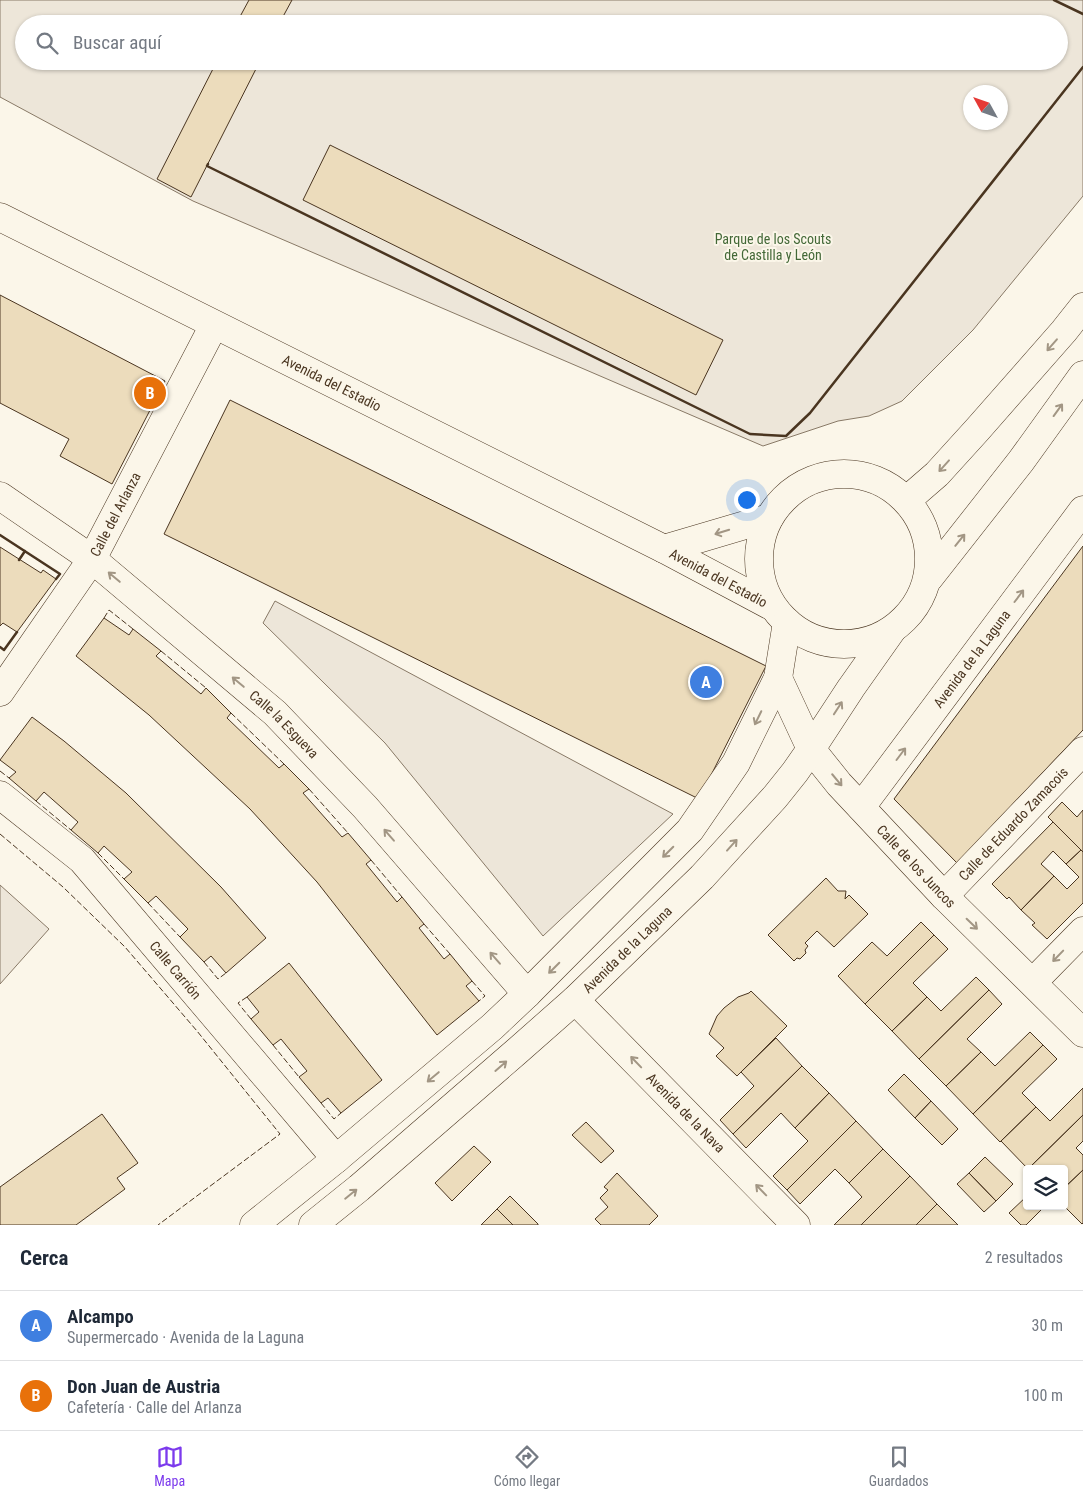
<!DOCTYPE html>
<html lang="es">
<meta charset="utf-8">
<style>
:root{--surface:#fff;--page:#f6f6f7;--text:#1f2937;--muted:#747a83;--line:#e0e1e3;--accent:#7c3aed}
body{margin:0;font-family:"Roboto Condensed",sans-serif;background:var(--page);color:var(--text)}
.controls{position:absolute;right:15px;bottom:15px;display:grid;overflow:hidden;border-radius:5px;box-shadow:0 1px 4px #0004}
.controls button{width:45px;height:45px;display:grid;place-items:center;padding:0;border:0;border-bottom:1px solid var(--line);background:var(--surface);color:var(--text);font:25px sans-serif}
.compass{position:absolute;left:963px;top:85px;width:45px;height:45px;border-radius:50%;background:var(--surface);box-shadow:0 1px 4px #0004;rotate:310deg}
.you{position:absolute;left:746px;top:499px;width:18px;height:18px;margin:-12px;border:4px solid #fff;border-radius:50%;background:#1a73e8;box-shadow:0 0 0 8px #1a73e833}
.badge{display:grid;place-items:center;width:32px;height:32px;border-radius:50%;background:var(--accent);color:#fff;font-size:16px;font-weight:700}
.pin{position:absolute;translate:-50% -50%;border:2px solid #fff;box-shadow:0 1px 5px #0006}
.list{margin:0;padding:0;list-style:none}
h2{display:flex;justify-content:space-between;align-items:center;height:65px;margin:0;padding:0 20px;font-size:21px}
h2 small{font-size:16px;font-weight:400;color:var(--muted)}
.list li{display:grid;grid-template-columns:32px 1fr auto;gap:15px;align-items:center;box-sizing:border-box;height:70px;padding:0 20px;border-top:1px solid var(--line)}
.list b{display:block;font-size:19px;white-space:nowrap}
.list p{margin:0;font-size:16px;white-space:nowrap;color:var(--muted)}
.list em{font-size:16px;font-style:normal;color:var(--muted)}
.icon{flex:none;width:28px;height:28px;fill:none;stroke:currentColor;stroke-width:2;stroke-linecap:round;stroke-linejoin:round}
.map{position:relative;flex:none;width:1083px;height:1225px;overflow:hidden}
.search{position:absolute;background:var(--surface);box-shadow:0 1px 4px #0004;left:15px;right:15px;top:15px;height:55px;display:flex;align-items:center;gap:12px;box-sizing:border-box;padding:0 18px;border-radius:28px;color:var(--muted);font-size:19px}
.sheet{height:205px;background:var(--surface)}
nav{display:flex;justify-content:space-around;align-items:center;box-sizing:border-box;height:70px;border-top:1px solid var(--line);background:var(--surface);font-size:14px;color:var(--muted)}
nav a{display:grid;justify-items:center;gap:2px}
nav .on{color:var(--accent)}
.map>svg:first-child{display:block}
.green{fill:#ede6d9;stroke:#887966;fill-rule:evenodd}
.building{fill:#ecdcbc;stroke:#4a3520}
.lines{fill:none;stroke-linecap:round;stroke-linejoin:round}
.street-casing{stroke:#4a3520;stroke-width:29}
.secondary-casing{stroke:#4a3520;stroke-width:29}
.street{stroke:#fbf6e9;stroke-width:28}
.secondary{stroke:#fbf6e9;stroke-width:28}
.fence{stroke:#4a3520;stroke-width:1;stroke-dasharray:6 2.5;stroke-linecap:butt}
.wall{stroke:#4a3520;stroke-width:2.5}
.oneway{stroke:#a29684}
.labels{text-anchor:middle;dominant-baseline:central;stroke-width:4;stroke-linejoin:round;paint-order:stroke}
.park-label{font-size:14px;fill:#436837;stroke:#fbf6e9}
.street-label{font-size:14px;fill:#4a3520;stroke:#fbf6e9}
</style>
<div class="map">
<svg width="1083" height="1225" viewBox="0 0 1083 1225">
<rect width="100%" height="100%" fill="#fbf6e9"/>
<path class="green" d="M0 0H1083V196L973 330 902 401 869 416 838 421 763 446 193 201 0 97ZM24 24H1059V61H24ZM970 92H1000V122H970Z
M275 601 673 814 543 936 385 743 263 623Z
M0 885 49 929 0 984Z"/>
<path class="building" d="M249 0H292L279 24H236Z
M217 61H260L191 197 157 179Z
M330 145 723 340 696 395 303 200Z
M0 295 165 381 112 484 60 456 69 439 0 403Z
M230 400 766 666 699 799 164 534Z
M1083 546V730L957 863 894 799Z
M0 547 41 573 43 570 56 579 17 632 3 623 0 626Z
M104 618 129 635 133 629 161 651 156 656 201 694 206 688 231 713 227 718 279 768 284 764 309 789 303 793 342 837 348 833 371 860 366 864 397 902 402 897 424 924 419 928 444 959 450 954 472 981 466 986 479 1001 437 1035 317 882 250 809 149 715 76 656Z
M32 717 64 741 126 793 221 887 266 938 226 973 211 956 204 962 180 937 188 929 156 896 148 903 124 879 132 872 104 846 98 853 71 830 78 822 44 792 36 801 9 778 16 772 0 760Z
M1062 802 1077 817 1083 810V852L1048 817Z
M1053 822 1081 850 1066 864 1053 851 1041 864 1054 876 1021 910 1009 897 1007 899 992 884Z
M1081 850 1083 852V903L1047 939 1032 925 1035 923 1021 910 1054 876 1067 889 1079 877 1066 864Z
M826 878 838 891H846L845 899 849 895 868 914 834 947 817 931 805 943 808 946 805 950 806 953 800 959 797 958 794 961 768 935Z
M921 922 934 935 865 1004 838 976 872 942 887 956Z
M934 935 948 949 913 983 927 997 892 1031 865 1004Z
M289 963 382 1080 341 1113 328 1098 321 1103 299 1077 307 1071 281 1039 273 1045 251 1019 259 1012 247 997Z
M976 977 989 990 919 1059 892 1031 927 997 941 1011Z
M989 990 1002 1004 967 1039 981 1052 946 1086 919 1059Z
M751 991 787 1026 737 1076 716 1056 724 1048 709 1034 710 1032 717 1016 724 1008 738 997 749 993Z
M1030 1032 1043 1045 973 1114 946 1086 981 1052 995 1066Z
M776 1038 802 1066 733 1134 720 1120 754 1086 741 1072Z
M1043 1045 1057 1059 1022 1093 1036 1107 1000 1142 973 1114Z
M802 1066 829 1093 795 1128 781 1113 746 1148 733 1134Z
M904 1074 931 1101 915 1118 888 1090Z
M1083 1088V1115L1028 1169 1001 1141 1036 1107 1050 1121Z
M829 1093 856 1121 787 1190 773 1176 808 1141 795 1128Z
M931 1101 958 1129 942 1145 915 1118Z
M102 1114 138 1163 117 1178 125 1189 76 1225H0V1187Z
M1083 1115V1141L1076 1148 1083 1155V1170L1064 1188V1169H1028Z
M856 1121 883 1149 849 1183 835 1169 800 1204 787 1190Z
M586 1122 614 1151 601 1163 572 1135Z
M474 1146 491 1162 452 1201 435 1183Z
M883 1149 910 1176 861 1225H834L862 1197 849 1183Z
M985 1157 1013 1184 996 1201 969 1173Z
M1083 1170V1223L1082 1224 1064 1206V1188Z
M617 1173 658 1216 649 1225H601L595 1219 608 1207 600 1198 608 1190 604 1187Z
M969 1173 996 1201 984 1212 957 1184Z
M910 1176 937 1204 916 1225H861Z
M510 1196 538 1224V1225H513L497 1209Z
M1027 1196V1206H1039L1042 1209 1026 1225H1021L1009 1213Z
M937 1204 958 1225H916Z
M497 1209 513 1225H481Z"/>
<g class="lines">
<defs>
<g id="street">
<path id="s1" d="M0 496 92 559 275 713 365 807 527 994"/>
<path id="s2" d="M778 678 811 749 839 784 944 896 1083 1033"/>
<path id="s3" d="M0 692 92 559 214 325"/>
<path id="s4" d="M0 795 82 860 336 1159"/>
<path id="s5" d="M861 807 1083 510"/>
<path id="s6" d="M944 896 1083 751"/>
<path d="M1033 982 1083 931"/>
<path id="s7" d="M575 1000 796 1225"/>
</g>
<g id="secondary">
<path id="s8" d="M0 217 664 549 773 607"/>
<circle cx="844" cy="559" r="85"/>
<path d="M907 500 937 474 977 430 1064 331 1083 307"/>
<path d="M664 549 769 518"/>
<path d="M929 578 1021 461 1083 375"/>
<path d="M254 1225 336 1159 492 1027 527 994 690 830 736 763 778 678 787 622"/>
<path id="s9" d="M313 1225 359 1188 516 1052 575 1000 702 877 775 797 795 772 811 749 851 688 892 630"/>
</g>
</defs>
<use href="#street" class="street-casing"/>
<use href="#secondary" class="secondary-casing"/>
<use href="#street" class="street"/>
<use href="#secondary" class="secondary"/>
<path class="fence" d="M104 618 109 610 133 629
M161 651 206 688
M231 713 284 764
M0 771 9 778
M309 789 348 833
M36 801 71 830
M0 834 63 887 125 947 197 1031 280 1134 158 1225
M98 853 124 879
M371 860 402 897
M148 903 180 937
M424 924 450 954
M204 962 218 979 226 973
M472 981 485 996 479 1001
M247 997 238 1003 251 1019
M273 1045 299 1077
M321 1103 334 1119 341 1113"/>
<path class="wall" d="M1054 0 1083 14
M208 164 207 166 750 434 786 436 810 413 1083 67
M0 535 60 574 56 579
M19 560 25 551
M0 647 4 650 17 632"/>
</g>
<defs><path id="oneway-shaft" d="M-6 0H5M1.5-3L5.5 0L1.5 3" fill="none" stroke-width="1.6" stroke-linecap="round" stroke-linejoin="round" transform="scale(1.25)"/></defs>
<g class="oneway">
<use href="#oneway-shaft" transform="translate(1052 345) rotate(131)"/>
<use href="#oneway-shaft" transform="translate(1058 410) rotate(-54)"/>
<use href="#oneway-shaft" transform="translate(944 466) rotate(132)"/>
<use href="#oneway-shaft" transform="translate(722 532) rotate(163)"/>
<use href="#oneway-shaft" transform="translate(960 540) rotate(-51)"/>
<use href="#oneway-shaft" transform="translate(114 577) rotate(-140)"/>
<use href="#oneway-shaft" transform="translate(1019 596) rotate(-53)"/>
<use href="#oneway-shaft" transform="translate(238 682) rotate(-140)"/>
<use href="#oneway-shaft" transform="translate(838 708) rotate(-57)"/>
<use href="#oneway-shaft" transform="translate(758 718) rotate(116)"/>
<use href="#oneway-shaft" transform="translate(901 754) rotate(-53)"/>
<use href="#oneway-shaft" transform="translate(837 780) rotate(50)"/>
<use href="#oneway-shaft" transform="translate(389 835) rotate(-131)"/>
<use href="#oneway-shaft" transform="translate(732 845) rotate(-48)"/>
<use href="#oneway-shaft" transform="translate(668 852) rotate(135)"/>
<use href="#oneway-shaft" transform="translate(972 924) rotate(44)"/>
<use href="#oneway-shaft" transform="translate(1058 956) rotate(134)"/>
<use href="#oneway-shaft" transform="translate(495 958) rotate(-131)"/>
<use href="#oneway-shaft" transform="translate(554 968) rotate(135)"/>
<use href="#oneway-shaft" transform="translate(636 1062) rotate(-134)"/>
<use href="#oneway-shaft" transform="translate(501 1066) rotate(-41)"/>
<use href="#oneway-shaft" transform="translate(433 1077) rotate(140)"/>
<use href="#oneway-shaft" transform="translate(761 1190) rotate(-134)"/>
<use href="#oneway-shaft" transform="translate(351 1194) rotate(-39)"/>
</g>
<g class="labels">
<g class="park-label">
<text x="773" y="239">Parque de los Scouts<tspan x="773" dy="16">de Castilla y León</tspan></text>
</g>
<g class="street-label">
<text stroke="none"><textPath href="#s8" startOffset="371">Avenida del Estadio</textPath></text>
<text stroke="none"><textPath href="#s3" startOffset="212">Calle del Arlanza</textPath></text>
<text stroke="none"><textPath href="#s8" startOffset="804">Avenida del Estadio</textPath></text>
<text stroke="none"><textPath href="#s5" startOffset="185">Avenida de la Laguna</textPath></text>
<text stroke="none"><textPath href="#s1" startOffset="365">Calle la Esgueva</textPath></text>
<text stroke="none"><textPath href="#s6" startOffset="100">Calle de Eduardo Zamacois</textPath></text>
<text stroke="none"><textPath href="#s2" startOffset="236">Calle de los Juncos</textPath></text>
<text stroke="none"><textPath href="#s9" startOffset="418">Avenida de la Laguna</textPath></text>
<text stroke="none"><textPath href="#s4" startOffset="249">Calle Carrión</textPath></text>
<text stroke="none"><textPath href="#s7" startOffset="158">Avenida de la Nava</textPath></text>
</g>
</g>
</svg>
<div class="controls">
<button><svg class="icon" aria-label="layers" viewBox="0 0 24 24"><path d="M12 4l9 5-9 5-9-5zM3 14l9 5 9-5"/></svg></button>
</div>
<svg class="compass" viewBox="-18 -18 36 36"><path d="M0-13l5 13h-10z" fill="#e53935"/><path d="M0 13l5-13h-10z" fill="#747a83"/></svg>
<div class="you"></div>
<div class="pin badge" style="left:706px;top:682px;background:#3f7fe0">A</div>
<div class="pin badge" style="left:150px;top:393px;background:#e8710a">B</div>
<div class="search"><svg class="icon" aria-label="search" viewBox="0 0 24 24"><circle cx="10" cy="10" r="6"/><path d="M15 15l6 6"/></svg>Buscar aquí</div>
</div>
<section class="sheet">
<h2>Cerca<small>2 resultados</small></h2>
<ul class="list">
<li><span class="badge" style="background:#3f7fe0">A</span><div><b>Alcampo</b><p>Supermercado · Avenida de la Laguna</p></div><em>30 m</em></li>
<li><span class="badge" style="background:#e8710a">B</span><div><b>Don Juan de Austria</b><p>Cafetería · Calle del Arlanza</p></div><em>100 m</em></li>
</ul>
</section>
<nav>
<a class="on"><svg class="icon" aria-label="map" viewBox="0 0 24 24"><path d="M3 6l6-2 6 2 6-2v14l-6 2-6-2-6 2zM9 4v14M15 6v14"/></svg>Mapa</a>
<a><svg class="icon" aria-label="directions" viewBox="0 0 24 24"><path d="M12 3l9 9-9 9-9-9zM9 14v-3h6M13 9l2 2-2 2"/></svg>Cómo llegar</a>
<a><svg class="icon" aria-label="saved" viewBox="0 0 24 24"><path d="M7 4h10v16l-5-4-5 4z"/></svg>Guardados</a>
</nav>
